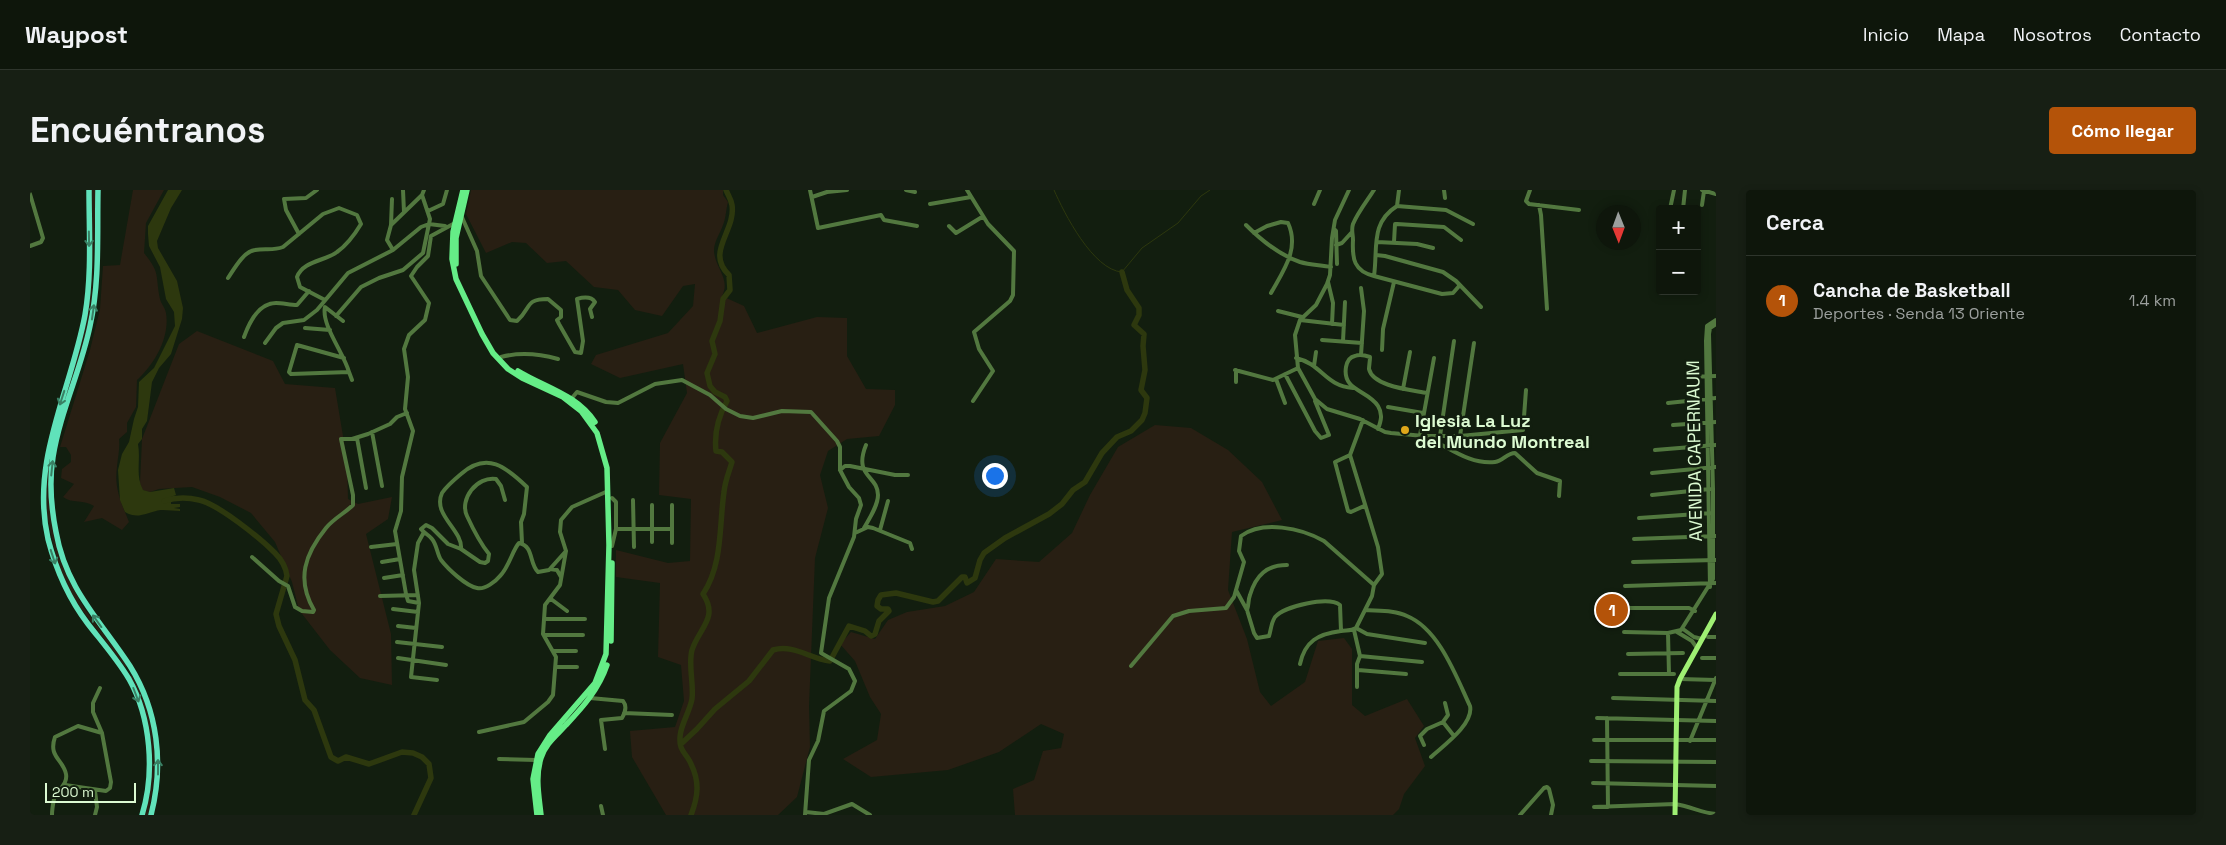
<!DOCTYPE html>
<html lang="es">
<meta charset="utf-8">
<style>
:root{--surface:#0e160b;--page:#171f14;--text:#f1f3f6;--muted:#9b9f9d;--line:#2e352c;--accent:#b45309}
body{margin:0;font-family:"Space Grotesk",sans-serif;background:var(--page);color:var(--text)}
.controls{position:absolute;right:15px;top:15px;display:grid;overflow:hidden;border-radius:5px;box-shadow:0 2px 8px #0003}
.controls button{width:45px;height:45px;display:grid;place-items:center;padding:0;border:0;border-bottom:1px solid var(--line);background:var(--surface);color:var(--text);font:25px sans-serif}
.compass{position:absolute;left:1566px;top:15px;width:45px;height:45px;border-radius:50%;background:var(--surface);box-shadow:0 2px 8px #0003;rotate:179deg}
.scale{position:absolute;left:15px;bottom:12px;width:91px;box-sizing:border-box;padding-left:5px;border:2px solid #dcfad2;border-top:0;font-size:14px;line-height:18px;white-space:nowrap;color:#dcfad2;-webkit-text-stroke:4px #121e0f;paint-order:stroke}
.you{position:absolute;left:964px;top:285px;width:18px;height:18px;margin:-12px;border:4px solid #fff;border-radius:50%;background:#1a73e8;box-shadow:0 0 0 8px #1a73e833}
.badge{display:grid;place-items:center;width:32px;height:32px;border-radius:50%;background:var(--accent);color:#fff;font-size:16px;font-weight:700}
.pin{position:absolute;translate:-50% -50%;border:2px solid #fff;box-shadow:0 1px 5px #0006}
.list{margin:0;padding:0;list-style:none}
h2{display:flex;justify-content:space-between;align-items:center;height:65px;margin:0;padding:0 20px;font-size:21px}
h2 small{font-size:16px;font-weight:400;color:var(--muted)}
.list li{display:grid;grid-template-columns:32px 1fr auto;gap:15px;align-items:center;box-sizing:border-box;height:90px;padding:0 20px;border-top:1px solid var(--line)}
.list b{display:block;font-size:19px;white-space:nowrap}
.list p{margin:0;font-size:16px;white-space:nowrap;color:var(--muted)}
.list em{font-size:16px;font-style:normal;color:var(--muted)}
.map{position:relative;flex:none;width:1686px;height:625px;overflow:hidden;border-radius:5px}
header{display:flex;align-items:center;gap:30px;box-sizing:border-box;height:70px;padding:0 25px;background:var(--surface);border-bottom:1px solid var(--line)}
header strong{font-size:24px}
nav{display:flex;gap:28px;margin-inline-start:auto;font-size:18px}
.intro{display:flex;align-items:center;justify-content:space-between;box-sizing:border-box;height:120px;padding:0 30px}
h1{margin:0;font-size:35px}
.button{padding:12px 22px;border-radius:5px;background:var(--accent);color:#fff;font-size:18px;font-weight:700}
main{display:flex;gap:30px;padding:0 30px}
aside{flex:1;background:var(--surface);border-radius:5px;box-shadow:0 2px 8px #0003}
.map>svg:first-child{display:block}
.green{fill:#281f13}
.water{fill:#2d380e}
.lines{fill:none;stroke-linecap:round;stroke-linejoin:round}
.stream{stroke:#2d380e;stroke-width:1}
.river{stroke:#2d380e;stroke-width:5.5}
.minor{stroke:#52783f;stroke-width:4}
.secondary{stroke:#9fef73;stroke-width:5}
.primary{stroke:#65ed87;stroke-width:5.5}
.trunk{stroke:#60e2ba;stroke-width:5.5}
.oneway{stroke:#398064}
.poi-dot{fill:#dea71a;stroke:#121e0f;stroke-width:2}
.labels{text-anchor:middle;dominant-baseline:central;stroke-width:5;stroke-linejoin:round;paint-order:stroke}
.poi-label{font-size:18px;font-weight:bold;fill:#dcfad2;stroke:#121e0f;text-anchor:start}
.street-label{font-size:18px;fill:#dcfad2;stroke:#121e0f}
</style>
<header>
<strong>Waypost</strong>
<nav><a>Inicio</a><a>Mapa</a><a>Nosotros</a><a>Contacto</a></nav>
</header>
<div class="intro"><h1>Encuéntranos</h1><a class="button">Cómo llegar</a></div>
<main>
<div class="map">
<svg width="1686" height="625" viewBox="0 0 1686 625">
<rect width="100%" height="100%" fill="#121e0f"/>
<path class="green" d="M61 0H66L62 113 57 141 36 210 19 294 34 378 39 390 54 418 96 474V478L43 408 29 378 16 323 15 288 57 117Z
M103 0H134L116 33 114 63C131 84 125 85 130 109 131 114 135 117 136 123 140 147 125 174 107 190L106 217 97 233V242L89 249C90 259 88 266 87 277 84 298 91 312 99 332L92 340 72 328 54 332 64 316C54 309 42 314 33 307L44 294 31 288 32 279 41 272V265L36 257H30L60 160 70 119 73 76 90 75Z
M441 0H693V5L698 12C696 19 696 28 693 35 690 44 684 51 684 61 685 78 701 89 692 106L714 116 727 143 787 127 817 128V166L836 199 865 200V215L849 246 817 249 798 261 790 285 798 318 785 368 779 516 780 557 767 607 748 625H636L602 567 600 541 645 537 654 511 651 475 628 467 630 393 586 387V360L638 373 660 371 661 309 629 305 630 253 657 203 653 174 590 188 561 174 566 165 638 143 663 116 665 94 653 96 632 126 605 120 588 100 564 97 536 71 517 73 496 53 482 52 456 63 436 24Z
M167 141 243 171 255 194 305 198 317 270 318 309 328 314 362 307 358 329 336 344 361 444 362 495 330 488 300 460 269 420 262 392 245 352 221 323 190 307 162 297 129 299 120 302 112 300 110 293 112 249 149 154Z
M1125 235 1161 238 1198 260 1232 292 1252 330 1202 342 1198 400 1217 449 1230 502 1241 516 1275 492 1288 451 1314 448 1322 459V515L1335 526 1377 509 1394 536 1385 548 1395 576 1374 604 1369 619 1363 625H985L983 599 1004 590 1013 561 1031 558 1034 544 1011 534 969 562 918 580 841 587 813 569 847 550 851 524 840 507 825 471 810 454 821 442 845 449 858 430 877 422 915 416 944 402 966 369 1009 372 1042 343 1060 305 1088 257Z
M102 485C129 533 129 573 118 625H114C120 599 126 572 120 545 115 525 107 505 100 486Z"/>
<path class="water" d="M138 0H152L141 18 127 51 128 58 147 91 153 118 152 129 141 164 129 178 122 192 117 231 112 239V249L108 254C111 270 105 285 113 300L120 302 144 298 146 305 141 307V314H150V317L144 318 150 319V321C143 321 131 319 126 321 114 324 107 329 95 322L90 310 88 280 92 264 99 252 104 229 108 217 109 192 124 178 145 136 144 122 136 109 130 77 119 56 118 44V36Z"/>
<g class="lines">
<path class="stream" d="M1024 0C1034 23 1063 80 1092 82L1112 58 1148 33 1171 6 1180 0"/>
<path class="river" d="M134 311C146 307 157 307 169 310 188 314 230 348 245 363 251 369 256 378 257 386L246 424 249 436 265 470 275 510 284 520 301 567 308 571 316 567 339 574 372 562 383 563 392 567 399 574 401 588 384 625
M651 554 667 539 685 519 719 491 743 460C764 454 780 469 800 471L819 436 835 441 841 446 845 444 849 431 859 421 858 419H851L847 416 848 410 851 405 866 403 903 412 908 411 932 387H935L937 393 945 388 950 370 954 363 975 348 1019 324 1032 314 1043 300 1055 292 1072 263 1087 247 1101 241 1112 230 1115 223 1117 208 1111 200 1115 180 1113 156 1114 144 1104 135 1109 125V118L1097 100 1092 82
M661 625C668 607 670 592 661 574 659 568 653 563 651 557 646 541 659 525 662 509 664 494 658 475 662 460 669 438 689 428 673 404 693 374 689 336 694 302 695 291 699 282 702 272L692 262 686 261C684 243 688 227 697 211L695 207 685 202 680 196 677 183 685 164 682 151 690 131 693 109 700 100 699 85C675 62 706 41 702 15 701 9 698 5 696 0"/>
<path class="minor" d="M373 0 374 22
M780 0 788 38 851 25 854 30 887 36
M876 0 885 2
M937 0 958 34 984 61 983 105 980 111 944 142 949 159 963 181 943 211
M1319 0 1305 30 1302 48 1300 85 1297 94 1286 115 1270 130 1265 145 1268 178 1285 209 1297 219 1330 229 1355 242 1361 243 1394 246H1430L1493 240 1496 200
M1369 0 1367 16C1340 33 1348 58 1344 86L1412 104 1423 103 1430 95
M1414 0 1415 8
M1500 0 1496 11 1499 14 1549 20
M1672 0 1686 4
M0 4 13 48 11 52 0 56
M782 7 797 2 817 0
M900 14 941 7
M1284 14 1290 0
M1509 15 1511 25 1517 119
M1672 15 1674 1
M1367 16 1416 20 1443 34
M1640 19 1644 0
M1653 19 1655 0
M398 21 413 14 417 0
M431 25 447 61 451 86 480 130 487 131C502 118 494 109 518 109L531 120V127L527 130 529 134 545 162 551 163 553 151 547 109C554 107 561 106 565 112L560 119 562 127
M361 35 362 9
M1216 35C1231 50 1249 65 1270 72 1280 75 1291 75 1301 77
M919 36 926 43 952 27
M1304 39 1306 41 1307 74
M1224 43 1237 36 1251 32 1258 33C1270 59 1253 81 1241 103
M269 44 256 20 254 9 276 8 287 0
M1347 52 1387 54 1403 58
M1364 52 1365 34H1367L1414 37 1431 50
M1667 54H1668
M1306 55 1312 53 1322 42
M363 60 357 50 361 35 392 5
M1346 65 1355 66 1413 82 1426 91 1451 117
M1344 86C1324 81 1322 69 1323 50 1323 44 1321 40 1323 34 1328 22 1337 11 1344 0
M198 88C204 79 214 61 225 60 235 58 243 61 253 57L293 24 309 18 327 25 331 34C325 44 317 55 307 62 295 71 273 71 267 87L270 97 295 110
M1298 92 1303 113 1302 134
M1331 98 1334 121 1331 165
M1248 121 1272 127
M306 126 331 97 349 88 373 80 393 63 400 29 392 5 394 0
M1270 130 1314 135
M313 131 295 117C291 135 314 163 319 182L261 184 259 182 267 155 314 168
M275 138 300 140
M214 147C219 133 228 113 246 113 253 113 260 115 267 115L279 101
M1292 150 1332 153
M1313 151 1315 112
M235 153 246 138 253 133 274 130 287 120 318 83 363 60 391 37 399 34 415 36
M1352 160 1353 139 1364 92
M471 167C490 162 510 164 528 169
M1266 168C1292 174 1295 196 1323 198
M1284 176 1286 162
M1205 180 1243 190 1268 178
M1206 180V192
M319 182 322 190
M1255 184 1285 241 1291 248 1299 245 1285 211
M1657 187 1686 186
M1246 189 1255 213
M1373 199 1380 162
M542 208 547 202 576 212 588 213 625 194 652 190 680 205 696 219 710 226 723 228 752 221 781 222 807 251 810 257V280L819 297 829 308 831 315 826 329 824 347 799 408 791 463 819 479 825 491 821 501 794 521 788 551 779 570 775 625
M1638 213 1686 208
M1358 217 1393 223
M1643 235 1686 232
M1348 239C1351 231 1353 224 1348 216 1338 200 1312 201 1316 177 1317 172 1319 167 1325 166 1330 164 1334 165 1340 167 1340 171 1339 176 1339 179 1343 197 1383 200 1397 203
M342 242 352 296
M1390 245 1404 168
M1410 246 1424 151
M1430 246 1444 153
M1396 247C1419 257 1439 275 1465 272 1473 271 1477 263 1485 263L1507 283 1530 291 1529 306
M327 248 336 298
M1625 260 1686 255
M1320 265 1305 272 1318 321 1321 322 1334 316
M810 280 815 276H820L865 285H878
M1622 283 1686 277
M1622 305 1680 299
M582 308 586 312V339L582 356
M475 310 471 296 466 289C447 286 429 309 437 326 443 339 450 353 459 364L458 371 455 373 450 372 431 359 418 354 402 338 396 335 391 339C394 343 399 345 402 349 407 355 407 364 411 370 418 379 436 396 447 398 455 400 466 391 470 386 479 377 483 359 489 353 504 356 499 374 508 382L519 380 536 361
M603 310 604 357
M622 315V352
M1609 328 1682 323
M834 338C839 329 848 316 848 305 848 285 823 287 836 255
M586 339H642
M850 340 858 311
M394 342 388 353 384 380 389 413 381 487 407 490
M825 343 838 337 843 338 880 353 882 359
M1604 349 1686 346
M642 353V315
M341 357 367 354
M431 359C433 340 402 325 412 303 416 297 425 289 431 284 457 261 476 277 497 297L494 324 491 332 492 353
M222 367 249 391 258 396 265 417 272 421 283 422 284 420C266 389 275 364 296 338 303 329 315 323 323 315V305L311 249H322L338 244 360 234 367 227 377 223
M352 372 370 369
M1603 372 1686 370
M520 379 527 380 531 387
M354 388 373 385
M1595 396 1686 393
M1680 397 1676 151 1677 136 1686 130
M1206 400 1217 420 1224 443 1227 448 1239 446C1241 440 1241 433 1245 427 1255 416 1298 406 1310 415L1311 441
M350 406 388 405
M521 409 537 421
M389 413 378 411 376 404 365 341 371 321 372 287 383 241 375 219 378 187 374 159 379 145 395 130 399 113 381 86 387 77 398 66 401 46 425 33
M1591 418H1659L1665 421
M363 419 388 422
M1217 420C1219 415 1218 410 1220 405 1226 385 1237 375 1257 375
M1335 420C1349 421 1365 420 1377 426 1409 439 1426 486 1440 516 1444 534 1413 556 1401 567
M514 429H555
M368 436 386 438
M1326 438 1337 444 1395 453
M1653 439 1664 447 1672 449
M1324 440 1330 466 1327 474V497
M1594 442 1638 443 1651 440 1683 389V299L1679 144 1680 138 1686 134
M1647 442 1662 451 1667 458
M1638 443 1639 484
M514 445H553
M1678 447H1686
M367 452 412 457
M523 461H546
M1598 464 1653 463
M1330 466 1392 472
M368 468 416 475
M1672 468H1686
M1270 474C1275 451 1288 444 1311 441 1317 440 1321 441 1326 438L1342 406 1344 395 1352 384 1348 357 1320 265 1333 230
M1101 476 1143 426 1159 421 1196 418 1204 407 1214 372 1209 361 1211 346C1233 330 1271 338 1294 351L1344 395
M526 477H547
M1328 480 1376 484
M1590 484H1644
M1650 489 1686 490
M560 508 593 511C597 516 595 523 592 528L571 530 575 559
M1583 508 1686 511
M1415 513 1418 525 1413 532 1424 546
M594 523 642 525
M1567 528 1686 531
M1577 528 1578 617
M449 542 494 532 518 512 523 505 526 467 513 444 515 415 530 395 536 361 530 342 531 330 542 317 578 301
M1564 550H1686
M1660 551 1686 488
M1394 555 1390 546 1397 539 1413 532
M469 569 506 570
M1561 571 1686 572
M1563 593 1686 596
M35 595 76 601 80 598 81 592 72 543 63 522V513L70 498
M65 601 67 617 65 625
M571 616 573 625
M1564 617 1645 614C1660 616 1672 623 1686 624
M776 622 794 624 822 614 840 625
M22 625C22 620 23 614 24 609 27 600 38 595 36 584 33 569 18 567 25 547L48 536 72 543
M1490 625 1514 598 1517 597 1519 599 1523 615 1521 625"/>
<path class="secondary" d="M1645 625 1647 497 1650 489 1686 424"/>
<path class="primary" d="M433 0 423 42 422 69 426 89 452 144 463 163 478 179 492 188 533 207 551 221 567 243 577 278 579 355 576 464 565 493 520 545 508 564 503 589 507 625
M426 74V48L437 0
M488 181C516 198 546 204 565 232
M581 451 582 373
M511 625C509 606 505 587 511 568 515 554 527 545 536 535 553 517 569 499 577 475"/>
<path class="trunk" d="M59 0C59 41 62 84 55 125 41 201 0 270 18 349 26 380 39 409 58 434 72 452 87 469 99 489 121 528 125 583 112 625
M68 0C67 45 70 91 60 136 51 180 30 222 23 267 19 292 21 317 26 342 36 399 70 430 100 476 128 521 134 574 121 625"/>
</g>
<defs><path id="oneway-shaft" d="M-6 0H5M1.5-3L5.5 0L1.5 3" fill="none" stroke-width="1.6" stroke-linecap="round" stroke-linejoin="round" transform="scale(1.25)"/></defs>
<g class="oneway">
<use href="#oneway-shaft" transform="translate(59 49) rotate(89)"/>
<use href="#oneway-shaft" transform="translate(63 122) rotate(-82)"/>
<use href="#oneway-shaft" transform="translate(32 208) rotate(108)"/>
<use href="#oneway-shaft" transform="translate(22 278) rotate(-84)"/>
<use href="#oneway-shaft" transform="translate(23 367) rotate(72)"/>
<use href="#oneway-shaft" transform="translate(67 431) rotate(-126)"/>
<use href="#oneway-shaft" transform="translate(106 505) rotate(69)"/>
<use href="#oneway-shaft" transform="translate(128 577) rotate(-90)"/>
</g>
<circle class="poi-dot" cx="1375" cy="240" r="5"/>
<g class="labels">
<g class="poi-label">
<text x="1385" y="230">Iglesia La Luz<tspan x="1385" dy="21">del Mundo Montreal</tspan></text>
</g>
<g class="street-label">
<text transform="translate(1664 261) rotate(-91)">AVENIDA CAPERNAUM</text>
</g>
</g>
</svg>
<div class="controls">
<button>+</button>
<button>−</button>
</div>
<svg class="compass" viewBox="-18 -18 36 36"><path d="M0-13l5 13h-10z" fill="#e53935"/><path d="M0 13l5-13h-10z" fill="#9b9f9d"/></svg>
<div class="scale">200 m</div>
<div class="you"></div>
<div class="pin badge" style="left:1582px;top:420px">1</div>
</div>
<aside>
<h2>Cerca<small></small></h2>
<ul class="list">
<li><span class="badge">1</span><div><b>Cancha de Basketball</b><p>Deportes · Senda 13 Oriente</p></div><em>1.4 km</em></li>
</ul>
</aside>
</main>
